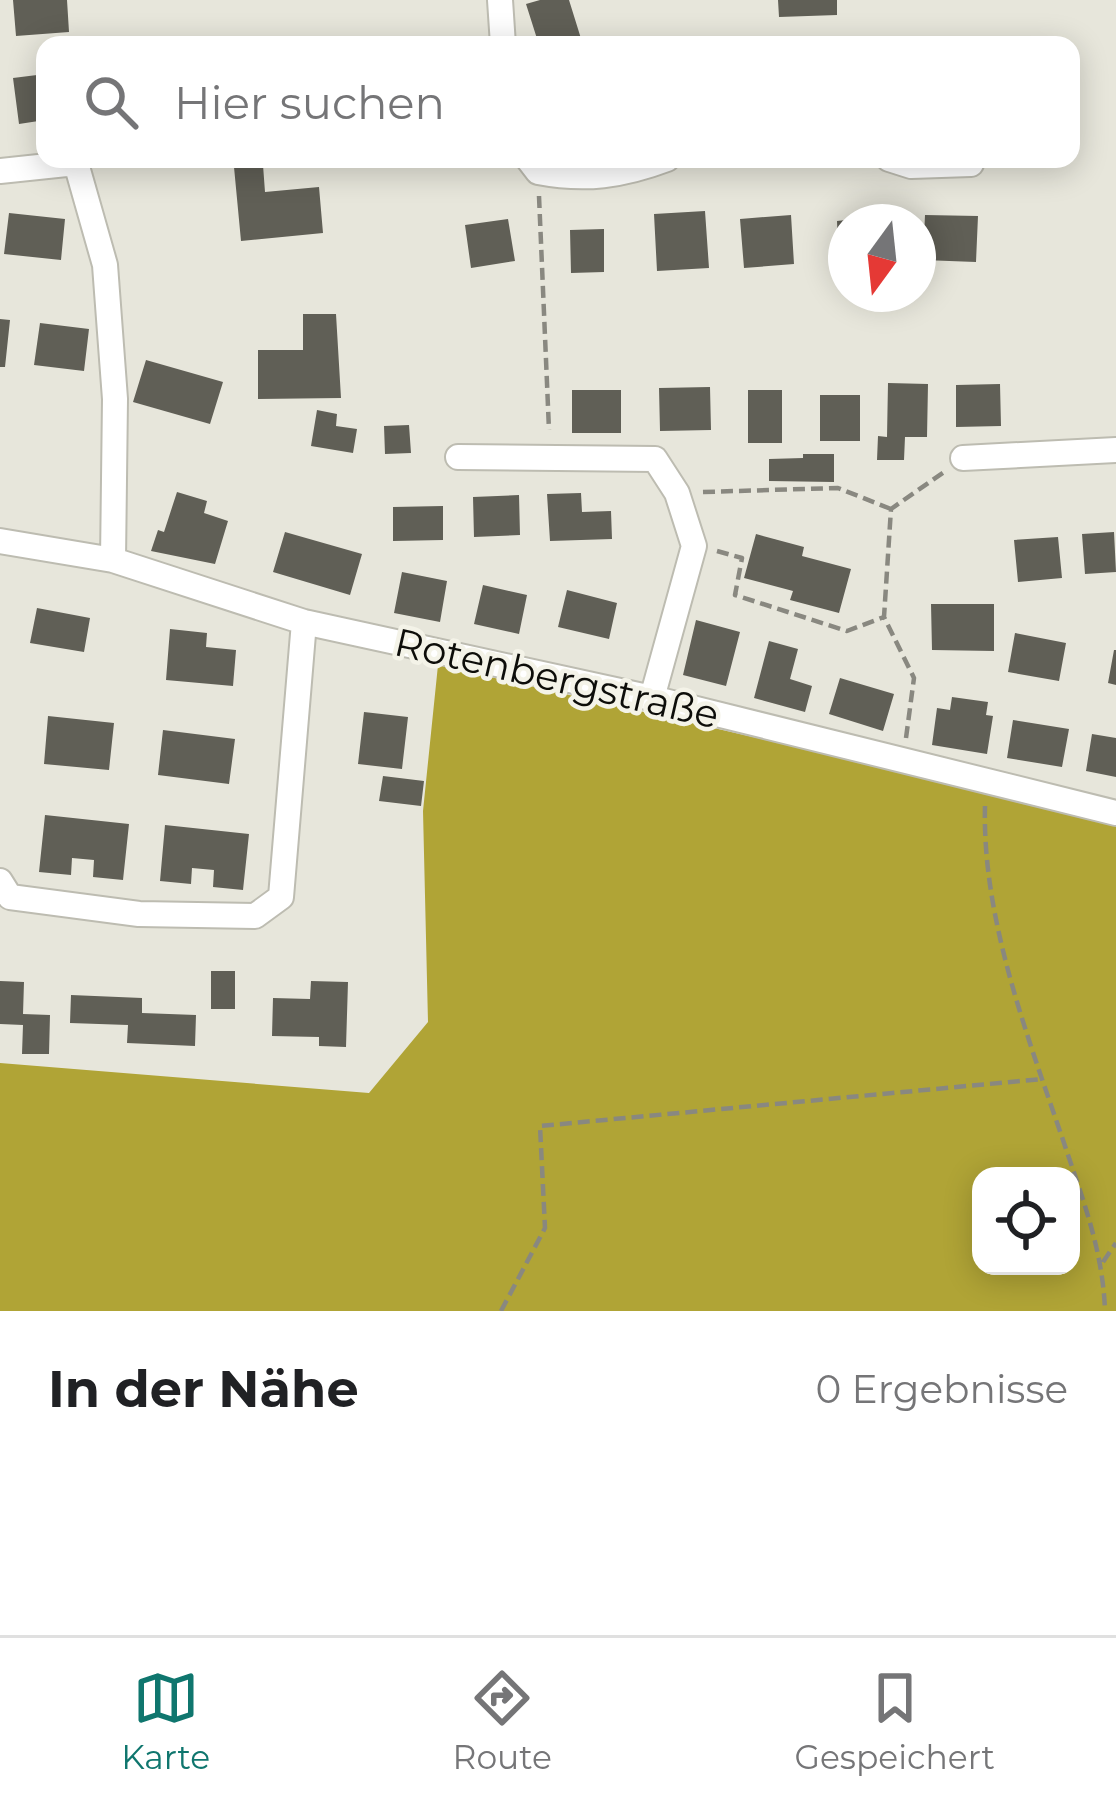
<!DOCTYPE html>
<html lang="de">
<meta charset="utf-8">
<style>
:root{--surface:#fff;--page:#f2f2f2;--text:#202124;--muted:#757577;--line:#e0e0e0;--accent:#0f766e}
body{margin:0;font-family:Montserrat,sans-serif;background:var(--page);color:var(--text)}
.controls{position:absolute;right:36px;bottom:36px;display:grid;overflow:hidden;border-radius:24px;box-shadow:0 6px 30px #0003}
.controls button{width:108px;height:108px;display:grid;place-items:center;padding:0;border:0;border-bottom:3px solid var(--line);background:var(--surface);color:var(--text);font:60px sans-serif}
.compass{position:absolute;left:828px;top:204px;width:108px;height:108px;border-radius:50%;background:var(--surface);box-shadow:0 6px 30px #0003;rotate:195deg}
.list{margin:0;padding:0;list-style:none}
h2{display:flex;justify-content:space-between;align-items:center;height:156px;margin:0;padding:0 48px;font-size:51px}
h2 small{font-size:39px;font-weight:400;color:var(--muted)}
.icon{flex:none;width:66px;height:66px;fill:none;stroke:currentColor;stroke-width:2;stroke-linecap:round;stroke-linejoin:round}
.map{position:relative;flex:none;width:1116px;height:1311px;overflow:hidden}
.search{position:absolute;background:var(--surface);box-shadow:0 6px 30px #0003;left:36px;right:36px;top:36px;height:132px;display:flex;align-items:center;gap:30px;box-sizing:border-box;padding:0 42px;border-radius:24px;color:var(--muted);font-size:45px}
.sheet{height:324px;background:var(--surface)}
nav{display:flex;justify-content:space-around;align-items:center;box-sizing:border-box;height:168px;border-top:3px solid var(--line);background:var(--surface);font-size:33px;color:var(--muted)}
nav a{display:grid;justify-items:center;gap:6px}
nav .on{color:var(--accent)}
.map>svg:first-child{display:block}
.forest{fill:#b0a436;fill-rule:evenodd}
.building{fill:#605f56}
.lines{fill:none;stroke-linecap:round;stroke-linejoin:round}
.minor-casing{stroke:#bdbcb1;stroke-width:28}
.path{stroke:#898880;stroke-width:4.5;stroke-dasharray:12 6;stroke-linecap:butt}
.minor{stroke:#fff;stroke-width:24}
.labels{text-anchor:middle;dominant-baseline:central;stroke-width:9;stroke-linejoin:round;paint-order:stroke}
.street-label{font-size:39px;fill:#0d0d09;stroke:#f4f3e8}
</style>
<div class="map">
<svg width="1116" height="1311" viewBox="0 0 1116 1311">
<rect width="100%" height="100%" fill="#e7e6db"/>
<path class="forest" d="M438 665 1116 820V1311H0V1063L369 1093 428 1022 423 811ZM981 1176H1071V1266H981Z"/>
<path class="building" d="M13 0H67L69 32 16 36Z
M540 0H569L583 45H539L526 4Z
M778 0H837V15L779 17Z
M45 74V120L19 124 13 78Z
M263 165 265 192 319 187 323 233 241 241 234 167Z
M705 211 709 268 657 271 654 214Z
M9 213 65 219 61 260 4 254Z
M791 215 794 264 744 268 740 219Z
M925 215 978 216 976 262 923 260Z
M508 219 515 261 471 268 465 225Z
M837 221 846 220V268L839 269Z
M604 229V272L571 273 570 230Z
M303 314H336L341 398 258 399V350H303Z
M0 319 10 320 5 367H0Z
M40 323 89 329 84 371 34 365Z
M146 360 223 382 210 424 133 402Z
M888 383 928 384 927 437H905L904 460H877L878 436 887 437Z
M1000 384 1001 426 956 427V385Z
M710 387 711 430 660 431 659 388Z
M572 390H621V433H572Z
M748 390H782V443H748Z
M820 395H860V441H820Z
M317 410 337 414 336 426 357 429 353 453 311 446Z
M409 425 411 453 385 454 384 426Z
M803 454H834V482L769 481V459L803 458Z
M177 492 207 501 204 513 228 521 215 564 151 551 158 530 164 532Z
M581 493 582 512 611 511 612 539 550 541 547 494Z
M519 495 520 535 474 537 473 497Z
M443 506V540L393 541V507Z
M285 532 362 554 350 595 273 572Z
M1114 532 1116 572 1085 574 1082 534Z
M756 534 804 547 802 556 851 569 839 613 790 600 793 591 744 578Z
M1058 537 1062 578 1018 582 1014 540Z
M402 572 447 581 440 622 394 613Z
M483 585 527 595 519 634 474 624Z
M567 590 617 603 609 639 558 627Z
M931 604H994V651L932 650Z
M37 608 90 618 84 652 30 643Z
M696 620 740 632 726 686 683 675Z
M170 629 207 633 206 647 236 650 233 686 166 680Z
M1015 633 1066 643 1059 681 1008 672Z
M769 641 798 649 790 679 812 686 805 712 754 698Z
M1114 650H1116V685L1108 683Z
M840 678 894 694 883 731 829 714Z
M952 697 988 702 986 715 993 716 987 754 932 745 937 708 950 710Z
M364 712 408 717 402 769 358 764Z
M48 716 114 723 109 770 44 764Z
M1013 720 1069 729 1062 767 1007 758Z
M163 730 235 739 229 784 158 775Z
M1092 734 1116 738V777L1086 771Z
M383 776 424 781 421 806 379 801Z
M45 815 129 824 123 880 93 877 94 860 72 858 71 875 39 872Z
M165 825 249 834 243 890 213 887 214 870 192 868 191 884 160 881Z
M211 971H235V1009H211Z
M0 981 24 982 23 1014 50 1015 49 1054H22L23 1025 0 1024Z
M311 981 348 982 346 1047 319 1046V1037L272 1036 273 998 310 999Z
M71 995 142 998V1013L196 1015 195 1046 127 1043 128 1025 70 1023Z"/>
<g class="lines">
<defs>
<path id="minor" d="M500 0 503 45
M528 159 538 172C585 181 622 176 667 159
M889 159 911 166 971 164
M0 171 76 163 105 265 115 399 113 560
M458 457 655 459 677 493 694 546 652 698
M963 458 1116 450
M0 541 113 560 304 622 652 698 1116 813
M0 881 10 897 139 914 255 916 281 897 304 622"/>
</defs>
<use href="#minor" class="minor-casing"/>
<path class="path" d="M539 196 549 430
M703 492 838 488 891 509
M717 551 742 558 735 595 847 631 884 617
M906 738 914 678 884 617 891 509 944 472
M985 806C982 919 1028 1037 1064 1143 1083 1200 1103 1251 1105 1311
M1103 1262 1116 1243
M501 1311 545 1228 540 1126 1042 1079"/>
<use href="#minor" class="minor"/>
</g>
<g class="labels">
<g class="street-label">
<text transform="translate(557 678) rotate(13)">Rotenbergstraße</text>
</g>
</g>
</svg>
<div class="controls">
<button><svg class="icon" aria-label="locate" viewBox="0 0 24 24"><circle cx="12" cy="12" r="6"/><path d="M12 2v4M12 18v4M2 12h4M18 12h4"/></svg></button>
</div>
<svg class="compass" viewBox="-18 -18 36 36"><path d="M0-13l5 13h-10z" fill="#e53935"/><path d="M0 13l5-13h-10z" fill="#757577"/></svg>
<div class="search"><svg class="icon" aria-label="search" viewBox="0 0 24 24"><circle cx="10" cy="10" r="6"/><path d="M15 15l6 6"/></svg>Hier suchen</div>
</div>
<section class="sheet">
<h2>In der Nähe<small>0 Ergebnisse</small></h2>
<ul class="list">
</ul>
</section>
<nav>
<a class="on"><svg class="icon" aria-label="map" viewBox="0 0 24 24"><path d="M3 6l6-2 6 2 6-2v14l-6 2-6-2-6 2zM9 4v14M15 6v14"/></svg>Karte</a>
<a><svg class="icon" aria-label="directions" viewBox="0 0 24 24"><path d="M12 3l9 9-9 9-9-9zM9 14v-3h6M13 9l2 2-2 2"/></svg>Route</a>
<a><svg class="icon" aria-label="saved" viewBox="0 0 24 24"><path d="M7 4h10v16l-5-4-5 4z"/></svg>Gespeichert</a>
</nav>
